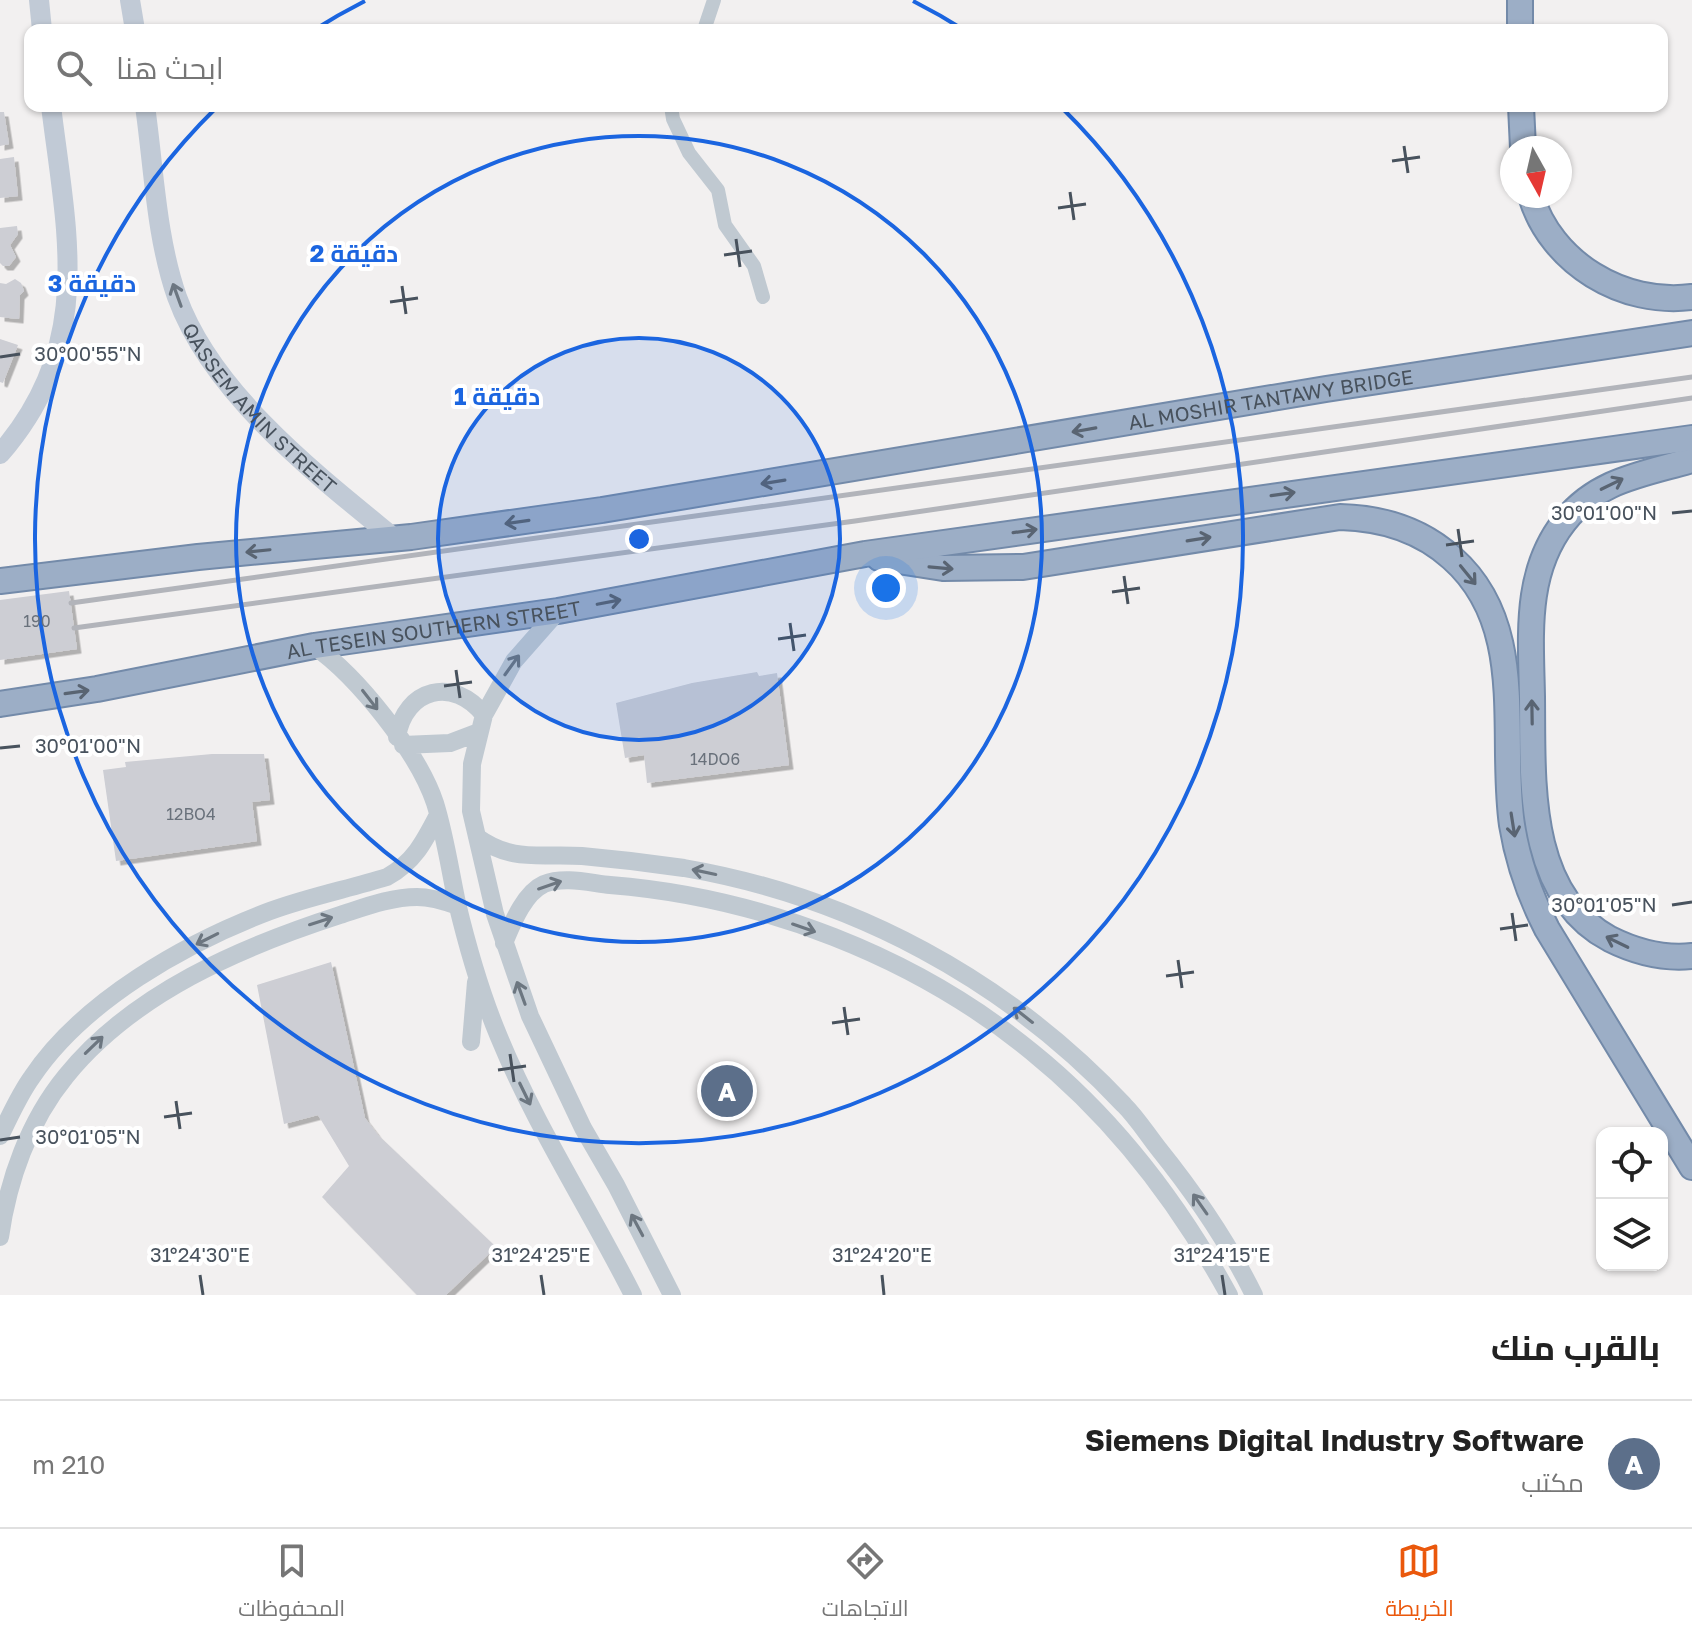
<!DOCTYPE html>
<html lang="ar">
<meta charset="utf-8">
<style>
:root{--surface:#fff;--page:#f2f2f2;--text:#222;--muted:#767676;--line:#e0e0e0;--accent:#ea580c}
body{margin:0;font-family:"Golos Text",Cairo,sans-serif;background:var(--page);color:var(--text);direction:rtl}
.controls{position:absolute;right:24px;bottom:24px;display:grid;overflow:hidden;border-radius:16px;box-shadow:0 2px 6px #0004}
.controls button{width:72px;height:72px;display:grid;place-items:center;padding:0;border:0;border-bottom:2px solid var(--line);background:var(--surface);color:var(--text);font:40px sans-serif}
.compass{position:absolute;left:1500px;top:136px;width:72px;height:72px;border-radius:50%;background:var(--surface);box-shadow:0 2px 6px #0004;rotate:172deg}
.you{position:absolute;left:886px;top:588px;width:28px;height:28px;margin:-20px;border:6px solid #fff;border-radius:50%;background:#1a73e8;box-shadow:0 0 0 12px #1a73e833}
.badge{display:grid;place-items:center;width:52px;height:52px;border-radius:50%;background:var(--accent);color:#fff;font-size:26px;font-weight:700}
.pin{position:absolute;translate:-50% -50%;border:4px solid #fff;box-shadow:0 2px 8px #0006}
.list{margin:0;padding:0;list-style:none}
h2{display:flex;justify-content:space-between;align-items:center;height:104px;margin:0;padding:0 32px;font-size:34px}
h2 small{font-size:26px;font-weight:400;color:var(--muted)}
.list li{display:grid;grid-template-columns:52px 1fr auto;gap:24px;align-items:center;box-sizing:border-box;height:128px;padding:0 32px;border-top:2px solid var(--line)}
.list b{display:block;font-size:30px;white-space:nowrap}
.list p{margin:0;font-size:26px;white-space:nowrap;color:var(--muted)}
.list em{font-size:26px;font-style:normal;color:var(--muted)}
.icon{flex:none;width:44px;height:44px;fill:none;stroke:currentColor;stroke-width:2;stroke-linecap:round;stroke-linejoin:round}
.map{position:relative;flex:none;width:1692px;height:1295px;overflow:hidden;direction:ltr}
.search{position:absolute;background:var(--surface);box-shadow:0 2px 6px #0004;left:24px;right:24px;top:24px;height:88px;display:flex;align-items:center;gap:20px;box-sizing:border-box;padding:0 28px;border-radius:16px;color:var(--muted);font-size:30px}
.sheet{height:232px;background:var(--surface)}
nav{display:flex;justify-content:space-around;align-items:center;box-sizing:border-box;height:112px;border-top:2px solid var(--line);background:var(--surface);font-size:22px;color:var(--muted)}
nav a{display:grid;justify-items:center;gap:4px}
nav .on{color:var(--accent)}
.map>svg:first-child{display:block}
.building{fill:#cdced4;filter:url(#shadow)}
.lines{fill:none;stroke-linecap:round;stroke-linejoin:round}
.trunk-casing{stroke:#738aa9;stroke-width:28}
.minor{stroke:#c0c9d1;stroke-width:14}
.tertiary{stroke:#c0c9d1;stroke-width:18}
.secondary{stroke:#c1cad6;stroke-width:20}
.trunk{stroke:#9caec6;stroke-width:24}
.rail{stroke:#b2b4ba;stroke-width:5}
.oneway{stroke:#6c7681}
.oneway2{stroke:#596472}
.oneway3{stroke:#6c7680}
.ticks{fill:none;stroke:#48525d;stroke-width:3}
.ring{fill:none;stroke:#1b65e0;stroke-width:4}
.labels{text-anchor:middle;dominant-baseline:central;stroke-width:8;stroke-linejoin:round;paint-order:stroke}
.number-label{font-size:16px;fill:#69717b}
.street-label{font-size:20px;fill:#48525d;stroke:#fff}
.ticks-label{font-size:20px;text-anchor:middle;fill:#48525d;stroke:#fff;stroke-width:8;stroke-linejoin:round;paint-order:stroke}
.centre{fill:#1b65e0;stroke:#fff;stroke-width:4}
.ring-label{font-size:24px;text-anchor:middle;font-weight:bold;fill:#1b65e0;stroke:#fff;stroke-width:8;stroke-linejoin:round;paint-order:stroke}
</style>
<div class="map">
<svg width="1692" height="1295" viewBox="0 0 1692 1295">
<defs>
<filter id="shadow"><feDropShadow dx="4.5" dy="4.5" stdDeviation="0" flood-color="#0004"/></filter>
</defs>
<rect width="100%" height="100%" fill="#f2f0f0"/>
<path class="building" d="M0 112H4L9 144 0 146Z
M14 157 18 196 0 198V159Z
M17 226 18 234 10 245 16 257 9 266H3L0 263V228Z
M15 279 21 283 24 291 20 295 19 319 0 317V283L6 284Z
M0 339 18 345 3 383 0 382Z
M69 591 77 649 0 660V600Z
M757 672 759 676 777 673 789 765 647 783 644 755 625 758 616 703 692 683Z
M212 754H264L270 800 252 802 257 841 116 861 103 770 126 767 125 762Z
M331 962 365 1118 378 1135 496 1247 446 1295H417L322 1197 349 1166 318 1115 284 1124 257 985Z"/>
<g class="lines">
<defs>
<g id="trunk">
<path d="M1520 0V30"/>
<path d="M1521 106 1523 148"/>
<path d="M1531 196C1551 263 1623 306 1692 297"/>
<path d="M1692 460C1644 474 1596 480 1564 522 1524 573 1531 636 1532 697 1533 779 1525 894 1610 939 1636 952 1663 959 1692 956"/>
<path d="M879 558 943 568 1023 567 1340 517C1382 518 1420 529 1452 558 1529 626 1499 734 1512 825 1518 862 1530 896 1547 929L1692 1167"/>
<path id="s2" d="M0 581 198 557 411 537 602 510 1326 389 1692 333"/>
<path id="s3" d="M0 704 97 689 314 646 558 611 865 554 1692 438"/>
</g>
</defs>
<use href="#trunk" class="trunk-casing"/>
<path class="minor" d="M704 30 714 0
M671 106 673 119 689 153 718 190 725 225 754 266 763 297"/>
<path class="tertiary" d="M558 611 514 661 484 715 472 764 471 811 495 914 530 1016 583 1128 616 1185 672 1295
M314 646C357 676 418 752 435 803 445 835 450 870 457 903 468 949 481 994 499 1037 536 1127 589 1208 633 1295
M397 737C405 688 454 676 484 715
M403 745 450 743 479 732
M477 837C513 863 541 853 582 856 616 859 650 863 684 868 853 897 1007 980 1124 1105 1137 1118 1147 1134 1158 1148 1195 1194 1228 1242 1254 1295
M504 943C512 924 524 893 544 884 564 876 590 883 610 885 761 897 915 956 1032 1052 1115 1119 1178 1202 1229 1295
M471 1042 476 982
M0 1136C10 1116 19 1095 32 1077 83 1001 185 943 270 911 308 897 348 889 387 877 414 862 424 842 438 815
M0 1237C8 1180 29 1121 66 1076 133 993 241 947 340 915 365 907 391 897 417 897 431 897 444 901 458 906"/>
<g class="secondary">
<path d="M39 0 42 30"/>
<path d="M130 0 135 30"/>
<path id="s1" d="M145 106C154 169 156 237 177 297 212 394 317 475 394 538"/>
<path d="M0 454C95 344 67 236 51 106"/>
</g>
<use href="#trunk" class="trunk"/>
<path class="rail" d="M71 603 1692 377
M74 628 855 521 1692 398"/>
</g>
<defs><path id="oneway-shaft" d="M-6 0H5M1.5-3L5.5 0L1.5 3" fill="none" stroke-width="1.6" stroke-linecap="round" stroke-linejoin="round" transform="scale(2)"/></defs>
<use class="oneway" href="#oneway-shaft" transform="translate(177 295) rotate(-110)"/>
<g class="oneway2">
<use href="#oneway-shaft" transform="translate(1084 430) rotate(170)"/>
<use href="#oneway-shaft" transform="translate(773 482) rotate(171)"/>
<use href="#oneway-shaft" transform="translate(1612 484) rotate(-26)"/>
<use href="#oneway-shaft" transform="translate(1283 494) rotate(-8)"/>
<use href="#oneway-shaft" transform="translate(517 522) rotate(172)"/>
<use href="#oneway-shaft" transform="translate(1025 531) rotate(-8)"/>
<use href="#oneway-shaft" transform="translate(1199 539) rotate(-9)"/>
<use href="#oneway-shaft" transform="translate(258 551) rotate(174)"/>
<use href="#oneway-shaft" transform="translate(941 568) rotate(5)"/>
<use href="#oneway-shaft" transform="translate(1468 575) rotate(51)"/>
<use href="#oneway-shaft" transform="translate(609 602) rotate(-11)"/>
<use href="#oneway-shaft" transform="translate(77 692) rotate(-8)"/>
<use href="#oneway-shaft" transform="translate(1532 712) rotate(-91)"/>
<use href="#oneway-shaft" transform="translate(1513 825) rotate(81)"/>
<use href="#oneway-shaft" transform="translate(1617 942) rotate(-154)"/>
</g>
<g class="oneway3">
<use href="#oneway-shaft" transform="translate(512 665) rotate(-54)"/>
<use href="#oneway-shaft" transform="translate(370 700) rotate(52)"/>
<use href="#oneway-shaft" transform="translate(704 872) rotate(-168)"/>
<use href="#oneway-shaft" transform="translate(550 885) rotate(-19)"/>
<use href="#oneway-shaft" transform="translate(321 921) rotate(-18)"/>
<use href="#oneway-shaft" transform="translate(804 928) rotate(19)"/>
<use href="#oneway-shaft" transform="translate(207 939) rotate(153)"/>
<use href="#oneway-shaft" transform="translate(521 993) rotate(-110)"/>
<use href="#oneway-shaft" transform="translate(1023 1015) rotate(-142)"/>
<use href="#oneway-shaft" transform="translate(94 1045) rotate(-44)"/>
<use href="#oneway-shaft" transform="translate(525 1094) rotate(64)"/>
<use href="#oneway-shaft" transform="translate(1200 1204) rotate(-125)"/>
<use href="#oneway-shaft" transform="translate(637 1225) rotate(-118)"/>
</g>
<path class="ticks" d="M1404 146 1408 173M1392 161 1420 157M1070 192 1074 220M1058 208 1086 204M736 239 740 267M724 255 752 251M402 286 406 314M390 302 418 298M0 357 20 354M1672 513 1692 511M1458 529 1462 557M1446 545 1474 541M1124 576 1128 604M1112 592 1140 588M790 623 794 651M778 639 806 635M456 670 460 698M444 686 472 682M0 748 20 746M1672 905 1692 902M1512 913 1516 941M1500 929 1528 925M1178 960 1182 988M1166 976 1194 972M844 1007 848 1035M832 1023 860 1019M510 1054 514 1082M498 1070 526 1066M176 1101 180 1129M164 1117 192 1113M0 1140 20 1137M200 1275 203 1295M541 1275 544 1295M882 1275 884 1295M1222 1275 1225 1295"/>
<circle cx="639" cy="539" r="201" fill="#1b65e0" fill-opacity=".12"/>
<g class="ring">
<circle cx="639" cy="539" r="201"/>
<circle cx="639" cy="539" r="403"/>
<path d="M314 30A604 604 0 0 1 365 1M913 1A604 604 0 0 1 964 30M1062 108A604 604 0 1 1 216 108"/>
</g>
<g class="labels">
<g class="number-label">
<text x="37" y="621">190</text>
<text x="715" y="759">14DO6</text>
<text x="191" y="814">12BO4</text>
</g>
<g class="street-label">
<text stroke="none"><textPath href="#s2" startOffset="1284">AL MOSHIR TANTAWY BRIDGE</textPath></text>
<text stroke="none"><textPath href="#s1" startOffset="334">QASSEM AMIN STREET</textPath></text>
<text stroke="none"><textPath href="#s3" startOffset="440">AL TESEIN SOUTHERN STREET</textPath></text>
</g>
</g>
<g class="ticks-label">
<text x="88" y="361">30°00'55"N</text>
<text x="1604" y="520">30°01'00"N</text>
<text x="88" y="753">30°01'00"N</text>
<text x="1604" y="912">30°01'05"N</text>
<text x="88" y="1144">30°01'05"N</text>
<text x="200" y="1262">31°24'30"E</text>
<text x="541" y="1262">31°24'25"E</text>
<text x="882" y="1262">31°24'20"E</text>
<text x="1222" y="1262">31°24'15"E</text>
</g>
<circle cx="639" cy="539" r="12" class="centre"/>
<g class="ring-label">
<text x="354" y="262">2 دقيقة</text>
<text x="92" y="292">3 دقيقة</text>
<text x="497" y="405">1 دقيقة</text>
</g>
</svg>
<div class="controls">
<button><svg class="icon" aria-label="locate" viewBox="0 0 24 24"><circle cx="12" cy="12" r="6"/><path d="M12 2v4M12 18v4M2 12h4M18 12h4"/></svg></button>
<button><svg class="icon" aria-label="layers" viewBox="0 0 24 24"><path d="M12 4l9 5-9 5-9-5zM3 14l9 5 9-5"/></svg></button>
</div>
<svg class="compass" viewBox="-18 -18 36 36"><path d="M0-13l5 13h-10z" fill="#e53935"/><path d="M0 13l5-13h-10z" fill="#767676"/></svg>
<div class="you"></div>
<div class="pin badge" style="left:727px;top:1091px;background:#5c6f8a">A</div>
<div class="search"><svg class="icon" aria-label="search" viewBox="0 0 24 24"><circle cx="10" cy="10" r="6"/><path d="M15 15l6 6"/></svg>ابحث هنا</div>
</div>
<section class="sheet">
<h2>بالقرب منك<small></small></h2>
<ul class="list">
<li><span class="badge" style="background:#5c6f8a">A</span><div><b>Siemens Digital Industry Software</b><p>مكتب</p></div><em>210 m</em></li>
</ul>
</section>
<nav>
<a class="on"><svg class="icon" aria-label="map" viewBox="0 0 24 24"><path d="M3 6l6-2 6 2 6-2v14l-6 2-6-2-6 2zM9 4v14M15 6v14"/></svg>الخريطة</a>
<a><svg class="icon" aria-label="directions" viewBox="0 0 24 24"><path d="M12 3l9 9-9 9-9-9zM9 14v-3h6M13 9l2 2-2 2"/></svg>الاتجاهات</a>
<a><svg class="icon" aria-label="saved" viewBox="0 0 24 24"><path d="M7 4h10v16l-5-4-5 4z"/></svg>المحفوظات</a>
</nav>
